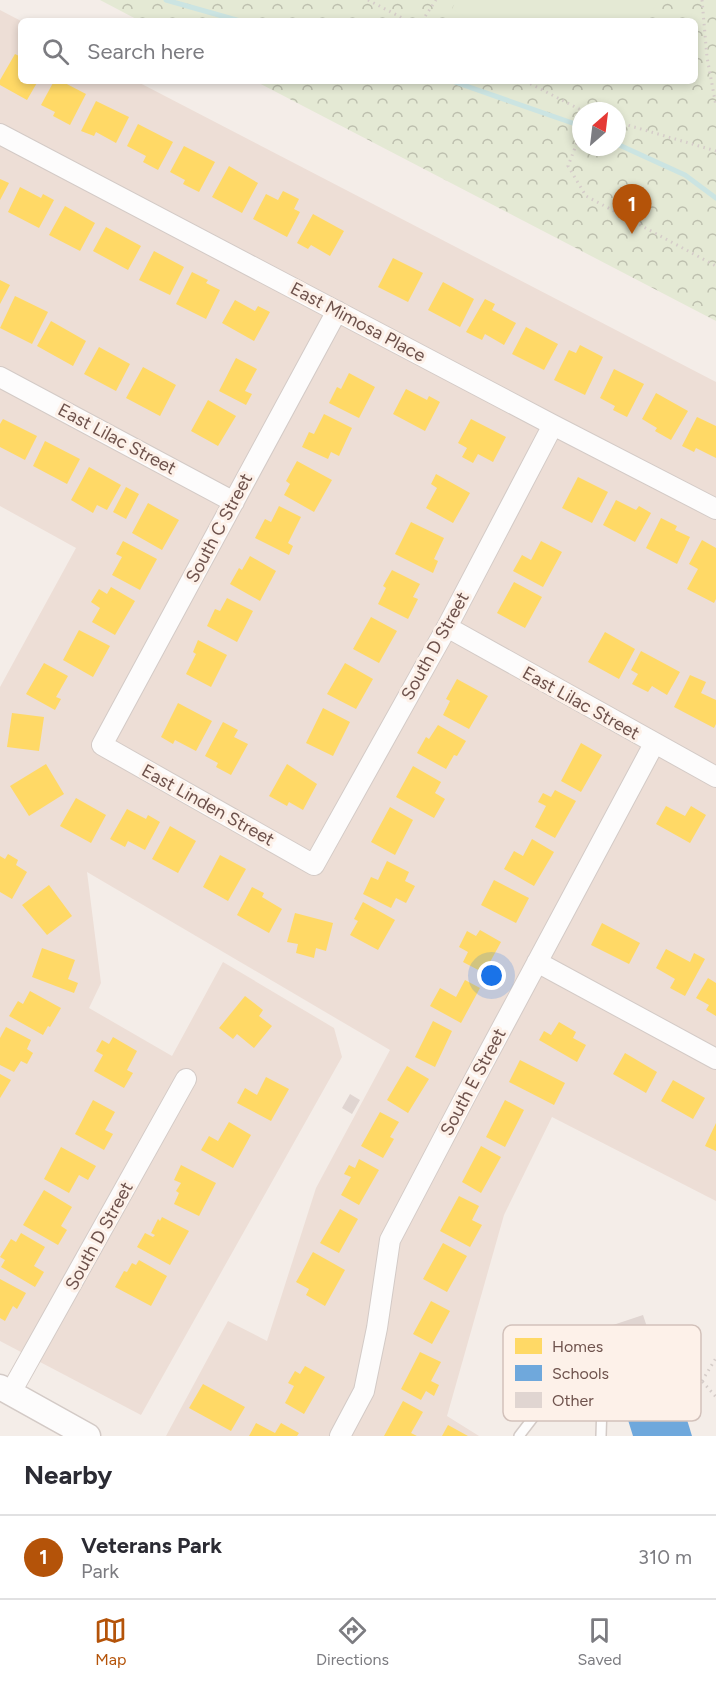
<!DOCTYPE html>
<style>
:root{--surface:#fff;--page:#f7f7f7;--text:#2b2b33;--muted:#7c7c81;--line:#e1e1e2;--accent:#b45309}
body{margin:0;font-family:Figtree,sans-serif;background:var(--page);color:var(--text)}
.compass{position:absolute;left:572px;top:102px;width:54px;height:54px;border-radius:50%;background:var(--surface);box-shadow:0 3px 9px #0003;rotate:28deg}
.you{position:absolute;left:492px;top:976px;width:21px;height:21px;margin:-15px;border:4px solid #fff;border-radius:50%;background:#1a73e8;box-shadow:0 0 0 9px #1a73e833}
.badge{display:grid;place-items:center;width:39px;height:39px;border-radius:50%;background:var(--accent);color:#fff;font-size:20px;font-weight:700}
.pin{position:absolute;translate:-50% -50px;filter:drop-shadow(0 2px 3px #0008)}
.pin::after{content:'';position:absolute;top:32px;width:21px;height:18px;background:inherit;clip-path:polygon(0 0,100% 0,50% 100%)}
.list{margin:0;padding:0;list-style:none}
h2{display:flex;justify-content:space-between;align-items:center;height:78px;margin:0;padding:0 24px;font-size:26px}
h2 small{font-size:20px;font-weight:400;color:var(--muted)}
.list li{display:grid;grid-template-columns:39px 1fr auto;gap:18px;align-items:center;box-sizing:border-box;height:84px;padding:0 24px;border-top:2px solid var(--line)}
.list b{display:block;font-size:22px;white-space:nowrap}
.list p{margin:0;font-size:20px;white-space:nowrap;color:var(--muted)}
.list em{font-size:20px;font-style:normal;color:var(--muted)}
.icon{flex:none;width:33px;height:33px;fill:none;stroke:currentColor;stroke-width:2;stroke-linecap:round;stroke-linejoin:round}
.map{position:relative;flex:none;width:716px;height:1436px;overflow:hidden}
.search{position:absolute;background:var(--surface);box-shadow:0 3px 9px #0003;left:18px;right:18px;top:18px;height:66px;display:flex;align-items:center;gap:15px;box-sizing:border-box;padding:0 21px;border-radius:9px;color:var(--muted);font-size:22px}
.sheet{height:162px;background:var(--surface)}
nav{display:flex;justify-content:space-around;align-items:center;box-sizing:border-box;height:84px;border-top:2px solid var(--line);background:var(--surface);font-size:16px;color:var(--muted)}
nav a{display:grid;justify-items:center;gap:3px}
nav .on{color:var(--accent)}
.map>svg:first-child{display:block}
.residential{fill:#edded6}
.forest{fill:url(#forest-crowns);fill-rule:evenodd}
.garden{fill:#e4e9d4}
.homes{fill:#ffd966}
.schools{fill:#6fa8dc}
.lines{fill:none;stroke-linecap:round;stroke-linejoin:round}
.stream{stroke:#cbe4e2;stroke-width:5}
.building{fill:#e0d5d1}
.service-casing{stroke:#d3cac6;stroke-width:12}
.minor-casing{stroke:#d3cac6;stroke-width:22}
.tertiary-casing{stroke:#d3cac6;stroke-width:27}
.path{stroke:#d5ccc9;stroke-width:3;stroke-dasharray:1.5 4.5;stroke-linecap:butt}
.service{stroke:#fdfcfc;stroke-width:9}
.minor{stroke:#fdfcfc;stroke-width:20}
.tertiary{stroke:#fdfcfc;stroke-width:24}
.labels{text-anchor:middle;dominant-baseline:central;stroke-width:6;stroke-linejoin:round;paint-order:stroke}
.street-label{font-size:18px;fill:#6e524c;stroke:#fdf1e9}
.key{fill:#fdf1e9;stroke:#d2c1ba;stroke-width:1.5}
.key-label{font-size:16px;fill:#6e524c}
</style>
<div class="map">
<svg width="716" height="1436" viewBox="0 0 716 1436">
<defs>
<pattern id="forest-crowns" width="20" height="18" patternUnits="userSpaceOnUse" patternTransform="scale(1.5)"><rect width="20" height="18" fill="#e4e9d4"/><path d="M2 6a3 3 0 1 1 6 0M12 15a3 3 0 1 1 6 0" fill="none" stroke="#bdbfae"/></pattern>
</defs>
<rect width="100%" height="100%" fill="#f4ede8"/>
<path class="residential" d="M0 10 21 21V81H136L716 382V1201L552 1117 504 1215 447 1416 479 1436H166L228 1321 267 1341 316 1188 390 1050 87 872 101 983 89 1008 172 1056 223 962 334 1028 342 1057 141 1415 0 1341V687L76 548 0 506Z"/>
<path class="forest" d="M100 0H716V321L255 81H695V21H140ZM581 111H617V147H581Z"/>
<path class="garden" d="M456 0H658L647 21H473L452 9Z"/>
<path class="homes" d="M15 54 21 57V81H38L27 100 0 85V80Z
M54 81H61L86 94 70 125 53 116 55 112 41 105Z
M96 101 129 117 116 143 96 132 94 136 81 131Z
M138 124 173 142 158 170 143 162 146 156 127 146Z
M184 146 215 162 199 192 183 184 185 180 170 172Z
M229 166 258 183 242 213 212 197Z
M0 179 9 183 0 200Z
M20 187 41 198 43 194 54 200 39 228 8 212Z
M283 191 299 199 294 209 300 212 287 237 253 219 266 194 278 200Z
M65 206 95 223 80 251 49 235Z
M313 214 344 231 330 256 311 245 308 249 297 243Z
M106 227 141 246 128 270 93 251Z
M154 251 184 267 170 295 139 280Z
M393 258 423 273 408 302 378 287Z
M192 272 208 280 206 283 220 290 206 319 176 304Z
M0 280 10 285 0 304Z
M443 282 474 299 460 327 428 310Z
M15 296 48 312 32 344 0 328Z
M485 299 495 304 492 310 516 323 504 345 485 334 482 340 466 332Z
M235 300 255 311 258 306 270 312 254 341 222 323Z
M51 321 86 341 73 366 37 346Z
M526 327 558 344 544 370 512 354Z
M580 345 603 357 585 395 554 380 569 350 576 353Z
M99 347 130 364 116 391 84 374Z
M236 358 257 369 245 391 252 394 246 405 219 391Z
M143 367 176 385 160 416 126 398Z
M614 369 644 384 627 417 613 410 615 406 600 398Z
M349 373 375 387 359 418 329 403 337 387 341 389Z
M406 389 427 400 429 396 440 402 425 431 393 414Z
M656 393 688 411 671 440 655 431 657 428 642 419Z
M208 400 236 416 218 446 191 431Z
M324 414 352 428 339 456 331 452 328 459 302 447 309 432 314 434Z
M697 417 716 426V458L696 448 694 452 682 446Z
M3 419 37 436 25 460 0 447V424Z
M471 419 506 437 493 462 478 454 473 463 462 457 467 448 458 443Z
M45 441 80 459 67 484 33 466Z
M297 461 332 480 314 512 284 495 290 484 286 481Z
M89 467 121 485 107 510 97 505 93 513 71 500Z
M436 474 470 493 453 523 426 508 437 488 431 484Z
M578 477 608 492 592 523 562 508Z
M126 487 139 494 126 519 113 512Z
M616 500 636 510 639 506 651 513 635 542 603 525Z
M148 503 179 520 162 550 132 533Z
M279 506 301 517 288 543 293 546 289 555 255 538 265 519 271 522Z
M661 518 677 526 675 530 690 537 677 564 646 548Z
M411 522 444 538 434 559 438 561 433 573 395 554Z
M702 540 716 548V599L714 603 687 589 698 569 689 564Z
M123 541 157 559 140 590 112 575 122 557 116 554Z
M541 541 562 552 543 587 513 571 522 555 531 560Z
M250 556 276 571 260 601 230 584 239 568 242 570Z
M392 570 420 584 413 597 418 599 408 619 378 604 386 588 383 586Z
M514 582 542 597 525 628 497 613Z
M111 587 135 601 115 635 92 622 100 608 91 602 99 589 107 594Z
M227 598 253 611 237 642 207 626 215 609 220 611Z
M371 617 397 631 379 663 353 649Z
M79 630 110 646 93 677 63 660Z
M605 632 635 649 619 679 588 662Z
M198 640 227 655 211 687 186 674 196 654 193 652Z
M641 651 680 672 667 695 652 686 648 692 632 684 638 674 631 670Z
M44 663 68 676 56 697 61 699 55 710 26 694Z
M345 663 373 679 356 709 327 694Z
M690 675 706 682 701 693 716 700V724L714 728 674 707Z
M457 679 488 696 469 729 443 715 450 701 446 699Z
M178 703 212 721 196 751 175 740 173 744 161 737Z
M323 708 350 722 333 756 306 743Z
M12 713 44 717 39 751 7 747Z
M223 722 238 730 234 737 248 744 231 775 216 767 218 763 205 756Z
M438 725 466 741 457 756 454 755 446 769 417 753 426 737 429 739Z
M581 743 602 755 581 792 561 781Z
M46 764 64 794 29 816 10 786Z
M287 764 317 784 303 810 289 802 287 806 269 796Z
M413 766 441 782 435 793 445 799 434 818 396 797Z
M555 790 576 801 555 838 535 827 546 806 538 802 543 793 551 797Z
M76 798 106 815 91 843 60 826Z
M666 806 685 816 691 806 706 815 690 843 656 824Z
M390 807 413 820 395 855 371 842Z
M127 809 146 819 148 815 160 822 145 850 128 841 125 847 110 839Z
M170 826 196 841 178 873 152 859Z
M532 839 554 852 534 886 504 869 514 851 523 856Z
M8 854 18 860 16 865 27 872 12 899 0 892V856L5 859Z
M220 855 246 869 228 901 203 887Z
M387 861 409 872 405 881 415 886 406 903 396 898 391 908 363 894 371 877 378 880Z
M494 880 529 898 516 923 481 905Z
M49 885 72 916 47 935 22 905Z
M252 887 264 893 262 897 282 909 269 933 237 915Z
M363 902 395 920 378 950 350 935 358 921 354 919Z
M295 913 333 923 326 951 316 948 314 958 296 953 298 944 287 942Z
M602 923 640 943 629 964 591 945Z
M480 930 501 942 484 973 463 962 468 952 459 947 467 931 476 936Z
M42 948 75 960 68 979 78 983 74 993 32 977Z
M666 949 690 962 694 953 705 959 685 996 670 988 675 979 656 968Z
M708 978 716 983V1016L706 1010 709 1005 696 998Z
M465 980 480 988 461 1023 430 1006 440 988 456 997Z
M30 991 61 1008 50 1027 48 1026 43 1035 9 1016 18 1001 23 1004Z
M245 996 263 1010 259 1016 272 1026 254 1048 237 1034 233 1039 219 1028Z
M433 1021 452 1031 435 1067 415 1057Z
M559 1022 576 1032 573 1038 586 1045 577 1062 539 1040 544 1031 551 1035Z
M6 1027 31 1040 27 1049 33 1053 27 1064 21 1061 14 1072 0 1065V1038Z
M113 1037 137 1051 127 1070 133 1073 124 1088 94 1071 103 1055 96 1051 102 1040 109 1044Z
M625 1053 657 1072 646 1093 613 1074Z
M520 1060 565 1083 554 1105 509 1082Z
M407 1066 429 1079 408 1113 387 1100Z
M0 1074 11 1080 0 1098Z
M266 1077 289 1089 271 1121 237 1103 245 1088 257 1095Z
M673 1080 705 1098 693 1119 661 1101Z
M93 1100 115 1112 105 1130 113 1134 104 1150 75 1134Z
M505 1100 524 1110 505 1147 486 1137Z
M380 1112 399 1122 390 1137 394 1139 383 1158 361 1146Z
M229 1122 251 1135 233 1168 201 1150 209 1136 218 1141Z
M716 1123V1151L705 1146Z
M481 1146 501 1157 481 1193 462 1182Z
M61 1147 96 1166 88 1180 79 1175 69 1193 44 1179Z
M359 1159 379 1170 359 1205 341 1195 351 1177 344 1174 349 1165 355 1168Z
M181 1165 216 1183 199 1216 174 1204 179 1193 176 1191 181 1183 174 1180Z
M44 1190 72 1207 61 1226 67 1230 58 1245 23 1225Z
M459 1196 479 1206 472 1220 482 1225 470 1247 440 1231Z
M340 1209 358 1219 339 1253 320 1243Z
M162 1217 189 1231 170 1265 137 1247 145 1233 153 1237 155 1235 151 1233 158 1219 160 1221Z
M21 1233 45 1247 34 1266 44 1272 35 1287 1 1267 5 1260 0 1257 11 1239 16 1242Z
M443 1243 467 1256 447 1292 423 1279Z
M313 1252 345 1270 325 1306 306 1295 309 1289 296 1282Z
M139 1260 167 1276 151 1306 115 1287 124 1271 127 1272 132 1263 136 1265Z
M0 1279 26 1293 17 1309 13 1306 5 1321 0 1318Z
M431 1301 450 1311 432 1344 413 1334Z
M420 1352 441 1362 431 1381 439 1385 434 1396 426 1391 421 1400 401 1389Z
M305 1366 325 1377 304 1414 285 1403 294 1386 288 1383 295 1371 300 1374Z
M203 1384 245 1407 231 1431 189 1408Z
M403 1401 423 1412 411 1433 417 1436H384Z
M256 1423 275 1433 281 1423 299 1433 297 1436H249Z
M448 1425 468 1436H442Z"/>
<path class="schools" d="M673 1374 692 1436H633L619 1391Z"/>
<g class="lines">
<path class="stream" d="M166 0 240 21
M452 81 581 126
M617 144 685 175 716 198"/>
</g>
<path class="building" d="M350 1094 360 1100 352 1114 342 1108Z
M643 1315 661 1369 625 1381 607 1327Z"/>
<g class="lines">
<defs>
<path id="service" d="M519 1436 549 1397 570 1386 602 1404 601 1436"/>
<path id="minor" d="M0 134 553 425 716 509
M337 311 102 745 314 865 447 627 553 425
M0 377 234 502
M447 627 716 777
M537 962 716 1059
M11 1392 186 1079
M340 1436 364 1391 377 1328 390 1240 465 1097 654 744"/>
<path id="tertiary" d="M0 1387 88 1436"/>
</defs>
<use href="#service" class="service-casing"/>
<use href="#minor" class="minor-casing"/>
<use href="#tertiary" class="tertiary-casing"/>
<path class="path" d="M368 0 408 21
M702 0 707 57 716 106
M422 21 436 0
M525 81 583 111
M617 122 716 151
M581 132 568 166 586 196 716 266
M702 1381 716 1358
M610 1396 622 1385 685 1370 702 1381 716 1397"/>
<use href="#service" class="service"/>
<use href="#minor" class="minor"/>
<use href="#tertiary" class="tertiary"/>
</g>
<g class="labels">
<g class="street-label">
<text transform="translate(358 322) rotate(28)">East Mimosa Place</text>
<text transform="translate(117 439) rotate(28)">East Lilac Street</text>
<text transform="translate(219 528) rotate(-62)">South C Street</text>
<text transform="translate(435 646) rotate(-61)">South D Street</text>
<text transform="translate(581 703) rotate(29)">East Lilac Street</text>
<text transform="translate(208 805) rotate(29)">East Linden Street</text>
<text transform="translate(473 1082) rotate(-62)">South E Street</text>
<text transform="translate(99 1236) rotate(-61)">South D Street</text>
</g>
</g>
<rect x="503" y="1325" width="198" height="96" rx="9" class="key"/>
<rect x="515" y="1338" width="27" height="16" fill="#ffd966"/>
<rect x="515" y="1365" width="27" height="16" fill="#6fa8dc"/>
<rect x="515" y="1392" width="27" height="16" fill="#e0d5d1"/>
<g class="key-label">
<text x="552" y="1352">Homes</text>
<text x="552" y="1379">Schools</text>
<text x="552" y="1406">Other</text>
</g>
</svg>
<svg class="compass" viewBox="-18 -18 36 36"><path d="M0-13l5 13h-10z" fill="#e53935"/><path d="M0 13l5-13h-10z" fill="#7c7c81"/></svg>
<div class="you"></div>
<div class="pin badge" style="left:632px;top:234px">1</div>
<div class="search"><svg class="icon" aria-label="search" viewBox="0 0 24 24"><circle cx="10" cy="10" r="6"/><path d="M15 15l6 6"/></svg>Search here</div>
</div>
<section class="sheet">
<h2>Nearby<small></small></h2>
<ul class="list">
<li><span class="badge">1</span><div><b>Veterans Park</b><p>Park</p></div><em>310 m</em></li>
</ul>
</section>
<nav>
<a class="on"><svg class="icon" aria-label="map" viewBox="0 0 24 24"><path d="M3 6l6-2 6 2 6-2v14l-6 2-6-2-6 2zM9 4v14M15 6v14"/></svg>Map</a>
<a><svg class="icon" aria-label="directions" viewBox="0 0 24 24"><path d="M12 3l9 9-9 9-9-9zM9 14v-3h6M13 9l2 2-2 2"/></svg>Directions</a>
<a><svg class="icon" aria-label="saved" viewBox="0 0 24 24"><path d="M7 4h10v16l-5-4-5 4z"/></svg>Saved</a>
</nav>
